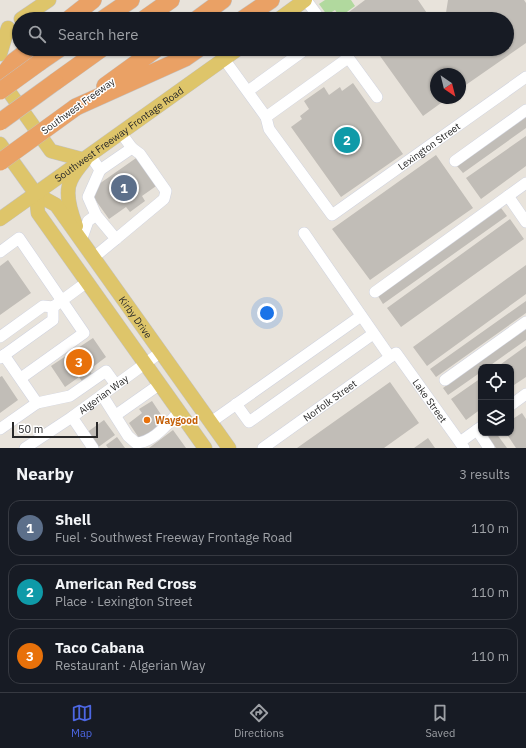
<!DOCTYPE html>
<meta charset="utf-8">
<style>
:root{--surface:#171b24;--page:#20242c;--text:#f1f3f6;--muted:#9ea1a6;--line:#363941;--accent:#4d67e3}
body{margin:0;font-family:"IBM Plex Sans",sans-serif;background:var(--page);color:var(--text)}
.controls{position:absolute;right:12px;bottom:12px;display:grid;overflow:hidden;border-radius:8px;box-shadow:0 1px 3px #0004}
.controls button{width:36px;height:36px;display:grid;place-items:center;padding:0;border:0;border-bottom:1px solid var(--line);background:var(--surface);color:var(--text);font:20px sans-serif}
.compass{position:absolute;left:430px;top:68px;width:36px;height:36px;border-radius:50%;background:var(--surface);box-shadow:0 1px 3px #0004;rotate:145deg}
.scale{position:absolute;left:12px;bottom:10px;width:86px;box-sizing:border-box;padding-left:4px;border:2px solid #282828;border-top:0;font-size:11px;line-height:14px;white-space:nowrap;color:#282828;-webkit-text-stroke:3px #fff;paint-order:stroke}
.you{position:absolute;left:267px;top:313px;width:14px;height:14px;margin:-10px;border:3px solid #fff;border-radius:50%;background:#1a73e8;box-shadow:0 0 0 6px #1a73e833}
.badge{display:grid;place-items:center;width:26px;height:26px;border-radius:50%;background:var(--accent);color:#fff;font-size:13px;font-weight:700}
.pin{position:absolute;translate:-50% -50%;border:2px solid #fff;box-shadow:0 1px 4px #0006}
.list{margin:0;padding:0;list-style:none}
h2{display:flex;justify-content:space-between;align-items:center;height:52px;margin:0;padding:0 16px;font-size:17px}
h2 small{font-size:13px;font-weight:400;color:var(--muted)}
.list li{display:grid;grid-template-columns:26px 1fr auto;gap:12px;align-items:center;box-sizing:border-box;height:56px;margin:0 8px 8px;padding:0 8px;border:1px solid var(--line);border-radius:12px}
.list b{display:block;font-size:15px;white-space:nowrap}
.list p{margin:0;font-size:13px;white-space:nowrap;color:var(--muted)}
.list em{font-size:13px;font-style:normal;color:var(--muted)}
.icon{flex:none;width:22px;height:22px;fill:none;stroke:currentColor;stroke-width:2;stroke-linecap:round;stroke-linejoin:round}
.map{position:relative;flex:none;width:526px;height:448px;overflow:hidden}
.search{position:absolute;background:var(--surface);box-shadow:0 1px 3px #0004;left:12px;right:12px;top:12px;height:44px;display:flex;align-items:center;gap:10px;box-sizing:border-box;padding:0 14px;border-radius:22px;color:var(--muted);font-size:15px}
.sheet{height:244px;background:var(--surface)}
nav{display:flex;justify-content:space-around;align-items:center;box-sizing:border-box;height:56px;border-top:1px solid var(--line);background:var(--surface);font-size:11px;color:var(--muted)}
nav a{display:grid;justify-items:center;gap:2px}
nav .on{color:var(--accent)}
.map>svg:first-child{display:block}
.green{fill:#b1d99e}
.building{fill:#c1bdb7}
.lines{fill:none;stroke-linecap:round;stroke-linejoin:round}
.minor-casing{stroke:#d0d3df;stroke-width:12}
.major-casing{stroke:#c3c3c3;stroke-width:15}
.highway-casing{stroke:#c3c3c3;stroke-width:18}
.minor{stroke:#fff;stroke-width:11}
.major{stroke:#dec56a;stroke-width:14}
.highway{stroke:#eaa165;stroke-width:17}
.highway-bridge-casing{stroke:#c3c3c3;stroke-width:18;stroke-linecap:butt}
.highway-bridge{stroke:#eaa165;stroke-width:17}
.food-dot{fill:#e8710a;stroke:#fff;stroke-width:1.5}
.labels{text-anchor:middle;dominant-baseline:central;stroke-width:3;stroke-linejoin:round;paint-order:stroke}
.street-label{font-size:10px;fill:#282828;stroke:#fff}
.food-label{font-size:10px;font-weight:bold;fill:#c56008;stroke:#fff;text-anchor:start}
</style>
<div class="map">
<svg width="526" height="448" viewBox="0 0 526 448">
<rect width="100%" height="100%" fill="#e8e3db"/>
<path class="green" d="M325 0H351L355 6 340 17 335 10 327 15 319 4Z"/>
<path class="building" d="M365 0H418L431 19H354L349 12Z
M448 0H524L526 3V43L460 89V74H436V98H448L423 116 375 49H507V19H445Z
M353 83 403 154 341 197 291 127 302 119 300 116 309 109 304 101 324 87 329 95 340 87 342 91Z
M526 117V128L463 173 457 166Z
M526 136V166L481 199 466 178Z
M436 155 473 208 370 280 332 229Z
M139 156 159 184 142 196 145 201 130 212 126 207 109 219 89 191Z
M501 208 507 216 383 304 378 296Z
M510 219 524 239 401 327 387 308Z
M8 260 31 293 0 315V266Z
M526 265V294L427 366 413 347Z
M526 301V313L436 377 430 369Z
M526 329V340L488 367H481V372L448 395 443 388Z
M93 338 106 357 89 370 94 377 84 384 79 377 65 387 51 366Z
M526 346V377L511 387V367H497Z
M2 376 18 400 0 413V377Z
M481 378V409L466 420 451 399Z
M390 382 419 423 384 448H297Z
M152 401 162 416 159 418 164 425 141 441 129 423 142 413 139 409Z
M522 413 526 419V448H516L506 433H511V420Z
M104 420 115 435 97 448 86 433Z
M173 430 186 448H149Z
M494 433H496L507 448H496L488 437Z
M117 437 125 448H108L106 445Z
M428 438 435 448H414Z"/>
<g class="lines">
<defs>
<g id="minor">
<path d="M306 0 320 19"/>
<path d="M342 49 377 97"/>
<path id="s1" d="M348 58 266 117 269 129 332 215 526 77"/>
<path d="M224 59 266 117"/>
<path d="M248 91 306 49"/>
<path d="M90 155 100 170 88 197 96 215"/>
<path d="M455 161 526 110"/>
<path d="M100 170 132 148 121 133"/>
<path d="M508 196 526 222"/>
<path d="M304 233 390 357"/>
<path d="M116 239 164 199 166 191 140 154 132 148"/>
<path d="M81 241 88 221 96 215 116 239 93 258"/>
<path d="M0 252 19 238 84 333 21 378"/>
<path d="M375 292 526 183"/>
<path d="M0 337 43 306 53 307 87 282"/>
<path d="M0 358 53 320V307"/>
<path d="M445 380 526 322"/>
<path d="M102 395 128 436 136 443C154 442 167 424 179 412"/>
<path d="M37 403 70 396 106 371 116 385"/>
<path d="M236 404 249 422 373 334"/>
<path d="M511 405 526 394"/>
<path d="M116 415 160 384"/>
<path d="M72 417 93 448"/>
<path d="M211 422 361 316"/>
<path d="M0 429 37 403 4 355"/>
<path d="M477 430 489 448"/>
<path d="M460 442 481 427"/>
<path id="s2" d="M25 448 72 417 161 352"/>
<path id="s3" d="M263 448 396 353 464 448"/>
</g>
<g id="major">
<path d="M21 19 49 0"/>
<path d="M279 19 305 0"/>
<path d="M0 54 8 28"/>
<path d="M0 79 51 151 85 160C80 166 74 173 71 180 64 193 71 213 76 226"/>
<path id="s4" d="M0 144 36 194 56 205 229 448"/>
<path d="M36 194 38 213 205 448"/>
<path id="s5" d="M0 219 238 49"/>
</g>
<path id="highway" d="M69 19 93 0
M103 19 131 0
M144 19 171 0
M197 19 223 0
M243 19 271 0
M40 62 59 49
M2 77 13 62 30 49
M55 82 101 49
M105 86 156 49
M76 107 185 58 198 49"/>
</defs>
<use href="#minor" class="minor-casing"/>
<use href="#major" class="major-casing"/>
<use href="#highway" class="highway-casing"/>
<use href="#minor" class="minor"/>
<use href="#major" class="major"/>
<use href="#highway" class="highway"/>
<defs>
<path id="highway-bridge" d="M0 91 40 62
M0 122 55 82
M0 162 76 107"/>
</defs>
<use href="#highway-bridge" class="highway-bridge-casing"/>
<use href="#highway-bridge" class="highway-bridge"/>
</g>
<circle class="food-dot" cx="147" cy="420" r="4"/>
<g class="labels">
<g class="street-label">
<text transform="translate(78 106) rotate(-36)">Southwest Freeway</text>
<text stroke="none"><textPath href="#s5" startOffset="146">Southwest Freeway Frontage Road</textPath></text>
<text stroke="none"><textPath href="#s1" startOffset="339">Lexington Street</textPath></text>
<text stroke="none"><textPath href="#s4" startOffset="222">Kirby Drive</textPath></text>
<text stroke="none"><textPath href="#s2" startOffset="95">Algerian Way</textPath></text>
<text stroke="none"><textPath href="#s3" startOffset="82">Norfolk Street</textPath></text>
<text stroke="none"><textPath href="#s3" startOffset="222">Lake Street</textPath></text>
</g>
<g class="food-label">
<text x="155" y="420">Waygood</text>
</g>
</g>
</svg>
<div class="controls">
<button><svg class="icon" aria-label="locate" viewBox="0 0 24 24"><circle cx="12" cy="12" r="6"/><path d="M12 2v4M12 18v4M2 12h4M18 12h4"/></svg></button>
<button><svg class="icon" aria-label="layers" viewBox="0 0 24 24"><path d="M12 4l9 5-9 5-9-5zM3 14l9 5 9-5"/></svg></button>
</div>
<svg class="compass" viewBox="-18 -18 36 36"><path d="M0-13l5 13h-10z" fill="#e53935"/><path d="M0 13l5-13h-10z" fill="#9ea1a6"/></svg>
<div class="scale">50 m</div>
<div class="you"></div>
<div class="pin badge" style="left:124px;top:188px;background:#5c6f8a">1</div>
<div class="pin badge" style="left:347px;top:140px;background:#0f9aa8">2</div>
<div class="pin badge" style="left:79px;top:362px;background:#e8710a">3</div>
<div class="search"><svg class="icon" aria-label="search" viewBox="0 0 24 24"><circle cx="10" cy="10" r="6"/><path d="M15 15l6 6"/></svg>Search here</div>
</div>
<section class="sheet">
<h2>Nearby<small>3 results</small></h2>
<ul class="list">
<li><span class="badge" style="background:#5c6f8a">1</span><div><b>Shell</b><p>Fuel · Southwest Freeway Frontage Road</p></div><em>110 m</em></li>
<li><span class="badge" style="background:#0f9aa8">2</span><div><b>American Red Cross</b><p>Place · Lexington Street</p></div><em>110 m</em></li>
<li><span class="badge" style="background:#e8710a">3</span><div><b>Taco Cabana</b><p>Restaurant · Algerian Way</p></div><em>110 m</em></li>
</ul>
</section>
<nav>
<a class="on"><svg class="icon" aria-label="map" viewBox="0 0 24 24"><path d="M3 6l6-2 6 2 6-2v14l-6 2-6-2-6 2zM9 4v14M15 6v14"/></svg>Map</a>
<a><svg class="icon" aria-label="directions" viewBox="0 0 24 24"><path d="M12 3l9 9-9 9-9-9zM9 14v-3h6M13 9l2 2-2 2"/></svg>Directions</a>
<a><svg class="icon" aria-label="saved" viewBox="0 0 24 24"><path d="M7 4h10v16l-5-4-5 4z"/></svg>Saved</a>
</nav>
